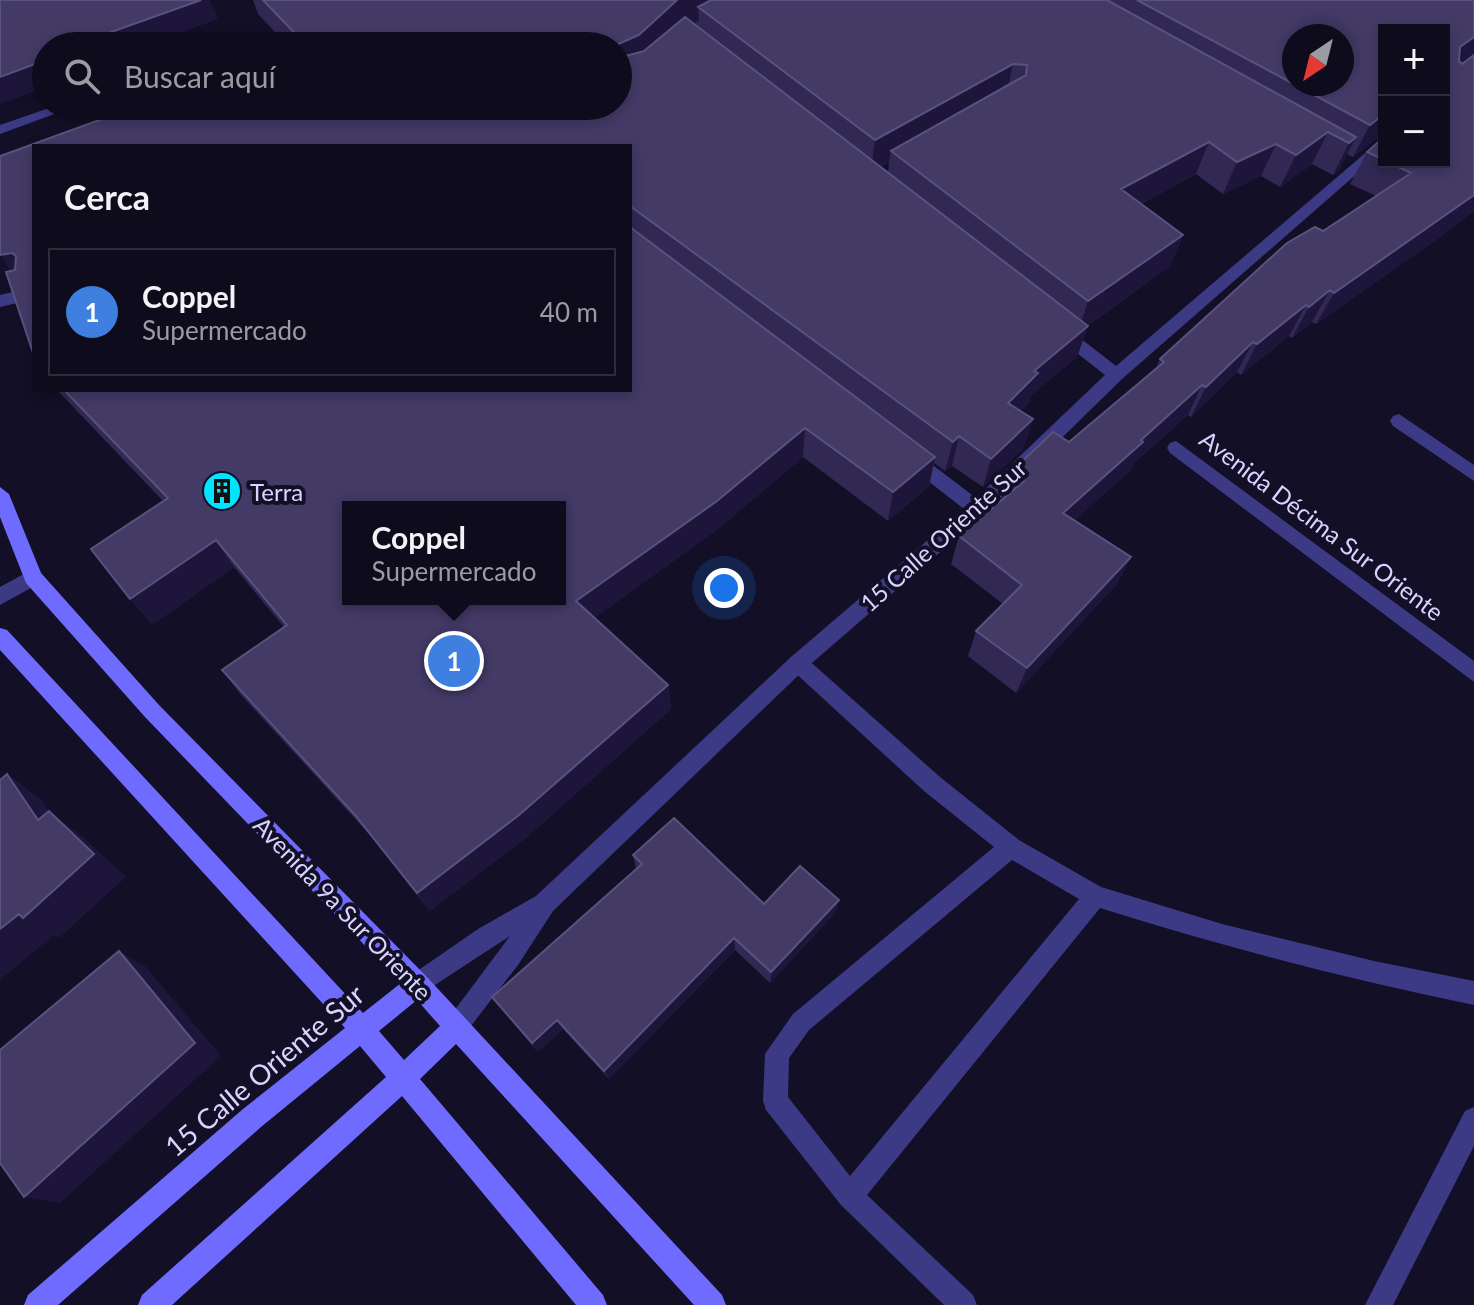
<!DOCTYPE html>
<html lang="es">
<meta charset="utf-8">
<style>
:root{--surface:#0e0b1c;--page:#1c1929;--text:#f1f3f6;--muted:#9b9ba3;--line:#2e2b3b;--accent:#b45309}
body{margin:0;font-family:Lato,sans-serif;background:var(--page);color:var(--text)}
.controls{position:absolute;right:24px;top:24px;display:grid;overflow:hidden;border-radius:0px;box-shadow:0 4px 12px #0003}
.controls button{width:72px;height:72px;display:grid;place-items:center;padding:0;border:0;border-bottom:2px solid var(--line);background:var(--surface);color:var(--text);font:40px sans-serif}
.compass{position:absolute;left:1282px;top:24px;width:72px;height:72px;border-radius:50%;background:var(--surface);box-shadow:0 4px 12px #0003;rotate:215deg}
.you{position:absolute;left:724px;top:588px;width:28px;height:28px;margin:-20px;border:6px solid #fff;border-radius:50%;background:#1a73e8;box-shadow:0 0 0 12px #1a73e833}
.badge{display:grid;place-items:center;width:52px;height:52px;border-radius:50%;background:var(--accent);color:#fff;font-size:26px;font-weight:700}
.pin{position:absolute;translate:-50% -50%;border:4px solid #fff;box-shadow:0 2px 8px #0006}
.popup{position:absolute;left:342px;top:501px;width:224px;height:104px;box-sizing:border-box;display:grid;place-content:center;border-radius:0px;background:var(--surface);filter:drop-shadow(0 2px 6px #0005);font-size:26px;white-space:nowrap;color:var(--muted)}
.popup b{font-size:30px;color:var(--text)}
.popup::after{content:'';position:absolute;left:50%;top:100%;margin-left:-16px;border:16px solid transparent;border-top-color:var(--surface)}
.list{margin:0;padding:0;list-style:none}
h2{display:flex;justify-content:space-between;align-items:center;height:104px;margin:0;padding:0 32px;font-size:34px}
h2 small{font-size:26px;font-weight:400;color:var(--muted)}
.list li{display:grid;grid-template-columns:52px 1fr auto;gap:24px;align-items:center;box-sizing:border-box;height:128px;margin:0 16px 16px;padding:0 16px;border:2px solid var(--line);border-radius:0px}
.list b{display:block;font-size:30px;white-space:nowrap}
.list p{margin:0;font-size:26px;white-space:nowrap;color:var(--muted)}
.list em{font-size:26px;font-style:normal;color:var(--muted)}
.icon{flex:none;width:44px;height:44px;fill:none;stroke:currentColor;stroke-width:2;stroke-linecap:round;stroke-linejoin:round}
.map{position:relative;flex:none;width:1474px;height:1305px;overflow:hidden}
.search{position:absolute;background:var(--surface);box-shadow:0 4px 12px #0003;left:32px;top:32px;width:600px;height:88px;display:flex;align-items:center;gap:20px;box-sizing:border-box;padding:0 28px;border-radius:44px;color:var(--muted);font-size:30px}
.panel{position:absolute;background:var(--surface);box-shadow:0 4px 12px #0003;left:32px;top:144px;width:600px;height:248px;border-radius:0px}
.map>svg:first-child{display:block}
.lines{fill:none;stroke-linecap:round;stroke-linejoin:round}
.lane{fill:#3d3a85;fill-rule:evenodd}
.street{fill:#3d3a85;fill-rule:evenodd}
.secondary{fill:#6f6bff;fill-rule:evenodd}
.wall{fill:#312854;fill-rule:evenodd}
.shaded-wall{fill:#1d163a}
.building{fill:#433a66;stroke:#5a527e;stroke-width:2;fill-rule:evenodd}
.labels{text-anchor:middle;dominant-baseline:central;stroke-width:8;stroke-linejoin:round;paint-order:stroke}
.poi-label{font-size:24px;fill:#d9d4ff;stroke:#130f26;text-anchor:start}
.street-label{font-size:24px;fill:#d9d4ff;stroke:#130f26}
.near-street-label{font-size:28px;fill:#d9d4ff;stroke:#130f26}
</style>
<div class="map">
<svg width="1474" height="1305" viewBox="0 0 1474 1305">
<rect width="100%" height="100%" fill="#130f26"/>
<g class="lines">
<path class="lane" d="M55 106H76L0 134V125Z
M1399 414 1474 465V481L1393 426 1390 421 1393 416Z
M798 654 805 657 940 777 1019 840 1101 887 1222 924 1374 961 1474 981V1005C1347 979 1224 947 1100 908L867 1195 973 1295 977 1305H944L841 1205 766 1110 763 1101 765 1054 793 1014 994 847 924 791 791 669 788 663 791 657ZM1012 860 1079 899 850 1176 788 1097 789 1058 809 1030Z
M1474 1107V1146L1393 1305H1365L1465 1111Z"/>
<path class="street" d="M1384 137V150L1122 379 984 514 805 669 553 911 518 965 464 1035 456 1039 448 1035 444 1027 448 1019 510 936 418 996 410 992 406 984 410 976 478 929 536 896 791 657 964 509 905 463 902 458 905 453H917L976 498 1105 375 1054 335 1052 331 1054 327H1066L1116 366Z
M34 287V299L0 307V295Z
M1176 441 1474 661V682L1170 453 1167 448 1170 443Z
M33 569 40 571 43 577 40 583 0 605V587Z"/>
<path class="secondary" d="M0 487 9 494 41 573 159 705 426 976 722 1295 726 1305H694L456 1044 420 1079 603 1295 607 1305H576L402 1096 172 1305H138L142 1295 386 1077 360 1046 261 1127 58 1305H24L28 1295 243 1109 345 1028 0 650V628L7 630 363 1013 401 983 145 717 26 583 0 517ZM417 1000 440 1026 404 1060 379 1031Z"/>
</g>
<path class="wall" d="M253 0H1474V211L1443 235 1316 324 1312 322 1292 338 1289 336 1241 375 1237 372 1191 417 1188 415 1134 463 1130 471 1074 520 1131 557 1117 584 1016 693 968 656 976 631 1003 604 951 564 959 536 1002 499 1011 472 1053 432 1069 442 1155 370 1160 359 1287 243 1315 227 1323 231 1376 196 1350 184 1367 152 1384 137V162H1444V30H1384V135H1382L1353 157 1347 154 1339 170 1333 175 1312 164 1280 187 1261 176 1223 194 1196 174 1141 204 1183 235 1170 266 1087 326H1088L1077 357 1031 395 1029 403 1020 411 1033 419 1023 449 983 487 952 466 945 471 934 463 929 486 888 521 803 457 718 529 594 618 668 685 671 709 528 836 430 911 370 835 241 695 222 670 284 627 234 567 152 625 91 549 163 501 57 390H630V146H34V356L6 272 11 271 0 254V156L138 106H618V46H288L258 14ZM1294 36H1342V84H1294ZM889 162 888 172 881 167ZM348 507H560V599H348Z
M633 855 764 904 836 912 770 983 735 950 609 1079 563 1029 538 1052 492 997 636 869Z"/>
<path class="shaded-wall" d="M201 0H210L218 19 144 46H72Z
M677 0H739L698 7 699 21 679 32 618 78V46H614Z
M1474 37V52L1472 56 1444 78 1460 47Z
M46 60V87L0 104V77Z
M1013 64 1006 96 891 151 889 162 871 172 875 140Z
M433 106H470L436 144 428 116V112Z
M1384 114V131L1382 135 1353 157 1370 125Z
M1328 132 1312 164 1280 187 1296 155Z
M1356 137 1339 170 1333 175 1349 143Z
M1209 142 1196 174 1110 220 1121 189Z
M1276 144 1261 176 1223 194 1237 162Z
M1474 195V211L1443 235 1316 324 1334 293Z
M1183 235 1170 266 1078 332 1088 301Z
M12 253 33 284 22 287 0 255Z
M1330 290 1312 322 1292 338 1309 307Z
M1306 305 1289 336 1241 375 1257 344Z
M1088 326 1077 357 1031 395 1029 403 999 433 1008 403 1034 371Z
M1253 342 1237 372 1191 417 1206 387Z
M1202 385 1188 415 1134 463 1130 471 1052 541 1063 513 1141 440Z
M1033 419 1023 449 983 487 991 459Z
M805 428 803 457 718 529 582 627 576 601Z
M959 436 952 466 945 471 953 442Z
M935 457 929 486 888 521 893 492Z
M216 540 234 567 152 625 130 599Z
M1131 557 1117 584 1016 693 1027 668Z
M668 685 671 709 528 836 430 911 417 893Z
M7 774 42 800 50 813 82 836 126 877 59 938 54 935 0 980V929L38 820Z
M839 900 836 912 770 983 771 972Z
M734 938 735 950 609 1079 604 1071Z
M119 951 146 967 221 1056 60 1203 24 1197Z
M557 1020 563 1029 538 1052 532 1043Z"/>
<path class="building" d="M0 0H201L72 46H46V60L0 77Z
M263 0H677L639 35 614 46H304L306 45Z
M711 0H1107L1356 137 1349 143 1328 132 1296 155 1276 144 1237 162 1209 142 1121 189 1183 235 1088 301 891 151 1026 75 1027 65 1013 64 875 140 698 7Z
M1137 0H1474V37L1460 47 1459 61 1462 64 1474 55V195L1334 293 1330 290 1309 307 1306 305 1257 344 1253 342 1206 387 1202 385 1141 440 1143 442 1063 513 1131 557 1027 668 976 631 1022 585 959 536 1024 481 1011 472 1053 432 1069 442 1164 362 1160 359 1287 243 1315 227 1323 231 1411 173 1388 162H1444V30H1384V114L1370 125ZM1294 36H1342V84H1294Z
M685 17 1088 326 1034 371 1038 373 1008 403 1033 419 991 459 959 436 953 442 630 206V146H34V356L6 272 15 270 16 256 12 253 0 255V156L138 106H433L428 112V116H448L457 106H618V58L644 51Z
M1384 137V160L1367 152Z
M630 227 935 457 893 492 805 428 717 501 576 601 668 685 519 815 417 893 355 815 222 670 287 625 216 540 130 599 91 549 168 498 64 390H630ZM348 507H560V599H348Z
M7 774 38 820 49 811 94 854 23 918 19 914 0 929V780Z
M674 818 764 904 800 866 839 900 771 972 734 938 604 1071 557 1020 532 1043 492 997 642 864 633 855Z
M119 951 195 1043 24 1197 0 1163V1050Z"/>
<defs>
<symbol id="building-disc" viewBox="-11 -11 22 22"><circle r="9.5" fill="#00e5ff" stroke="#130f26"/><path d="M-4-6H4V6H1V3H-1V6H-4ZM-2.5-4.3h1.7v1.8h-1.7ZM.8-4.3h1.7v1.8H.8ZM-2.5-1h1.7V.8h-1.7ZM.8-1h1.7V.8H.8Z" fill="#111"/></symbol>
</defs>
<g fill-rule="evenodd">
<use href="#building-disc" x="200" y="469" width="44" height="44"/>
</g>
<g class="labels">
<g class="poi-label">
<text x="250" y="491">Terra</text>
</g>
<g class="street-label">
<text transform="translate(1322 525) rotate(37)">Avenida Décima Sur Oriente</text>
<text transform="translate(943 535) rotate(-42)">15 Calle Oriente Sur</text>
<text transform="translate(343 908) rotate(46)">Avenida 9a Sur Oriente</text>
</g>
<g class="near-street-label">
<text transform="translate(264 1070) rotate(-40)">15 Calle Oriente Sur</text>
</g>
</g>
</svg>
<div class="controls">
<button>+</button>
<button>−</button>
</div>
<svg class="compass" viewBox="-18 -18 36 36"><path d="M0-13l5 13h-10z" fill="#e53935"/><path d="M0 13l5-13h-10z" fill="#9b9ba3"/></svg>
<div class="you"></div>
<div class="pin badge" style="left:454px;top:661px;background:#3f7fe0">1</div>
<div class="popup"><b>Coppel</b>Supermercado</div>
<div class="search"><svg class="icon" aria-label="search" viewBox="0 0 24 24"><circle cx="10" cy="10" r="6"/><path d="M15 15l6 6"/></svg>Buscar aquí</div>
<section class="panel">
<h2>Cerca<small></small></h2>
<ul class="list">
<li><span class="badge" style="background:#3f7fe0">1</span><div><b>Coppel</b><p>Supermercado</p></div><em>40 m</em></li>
</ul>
</section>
</div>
